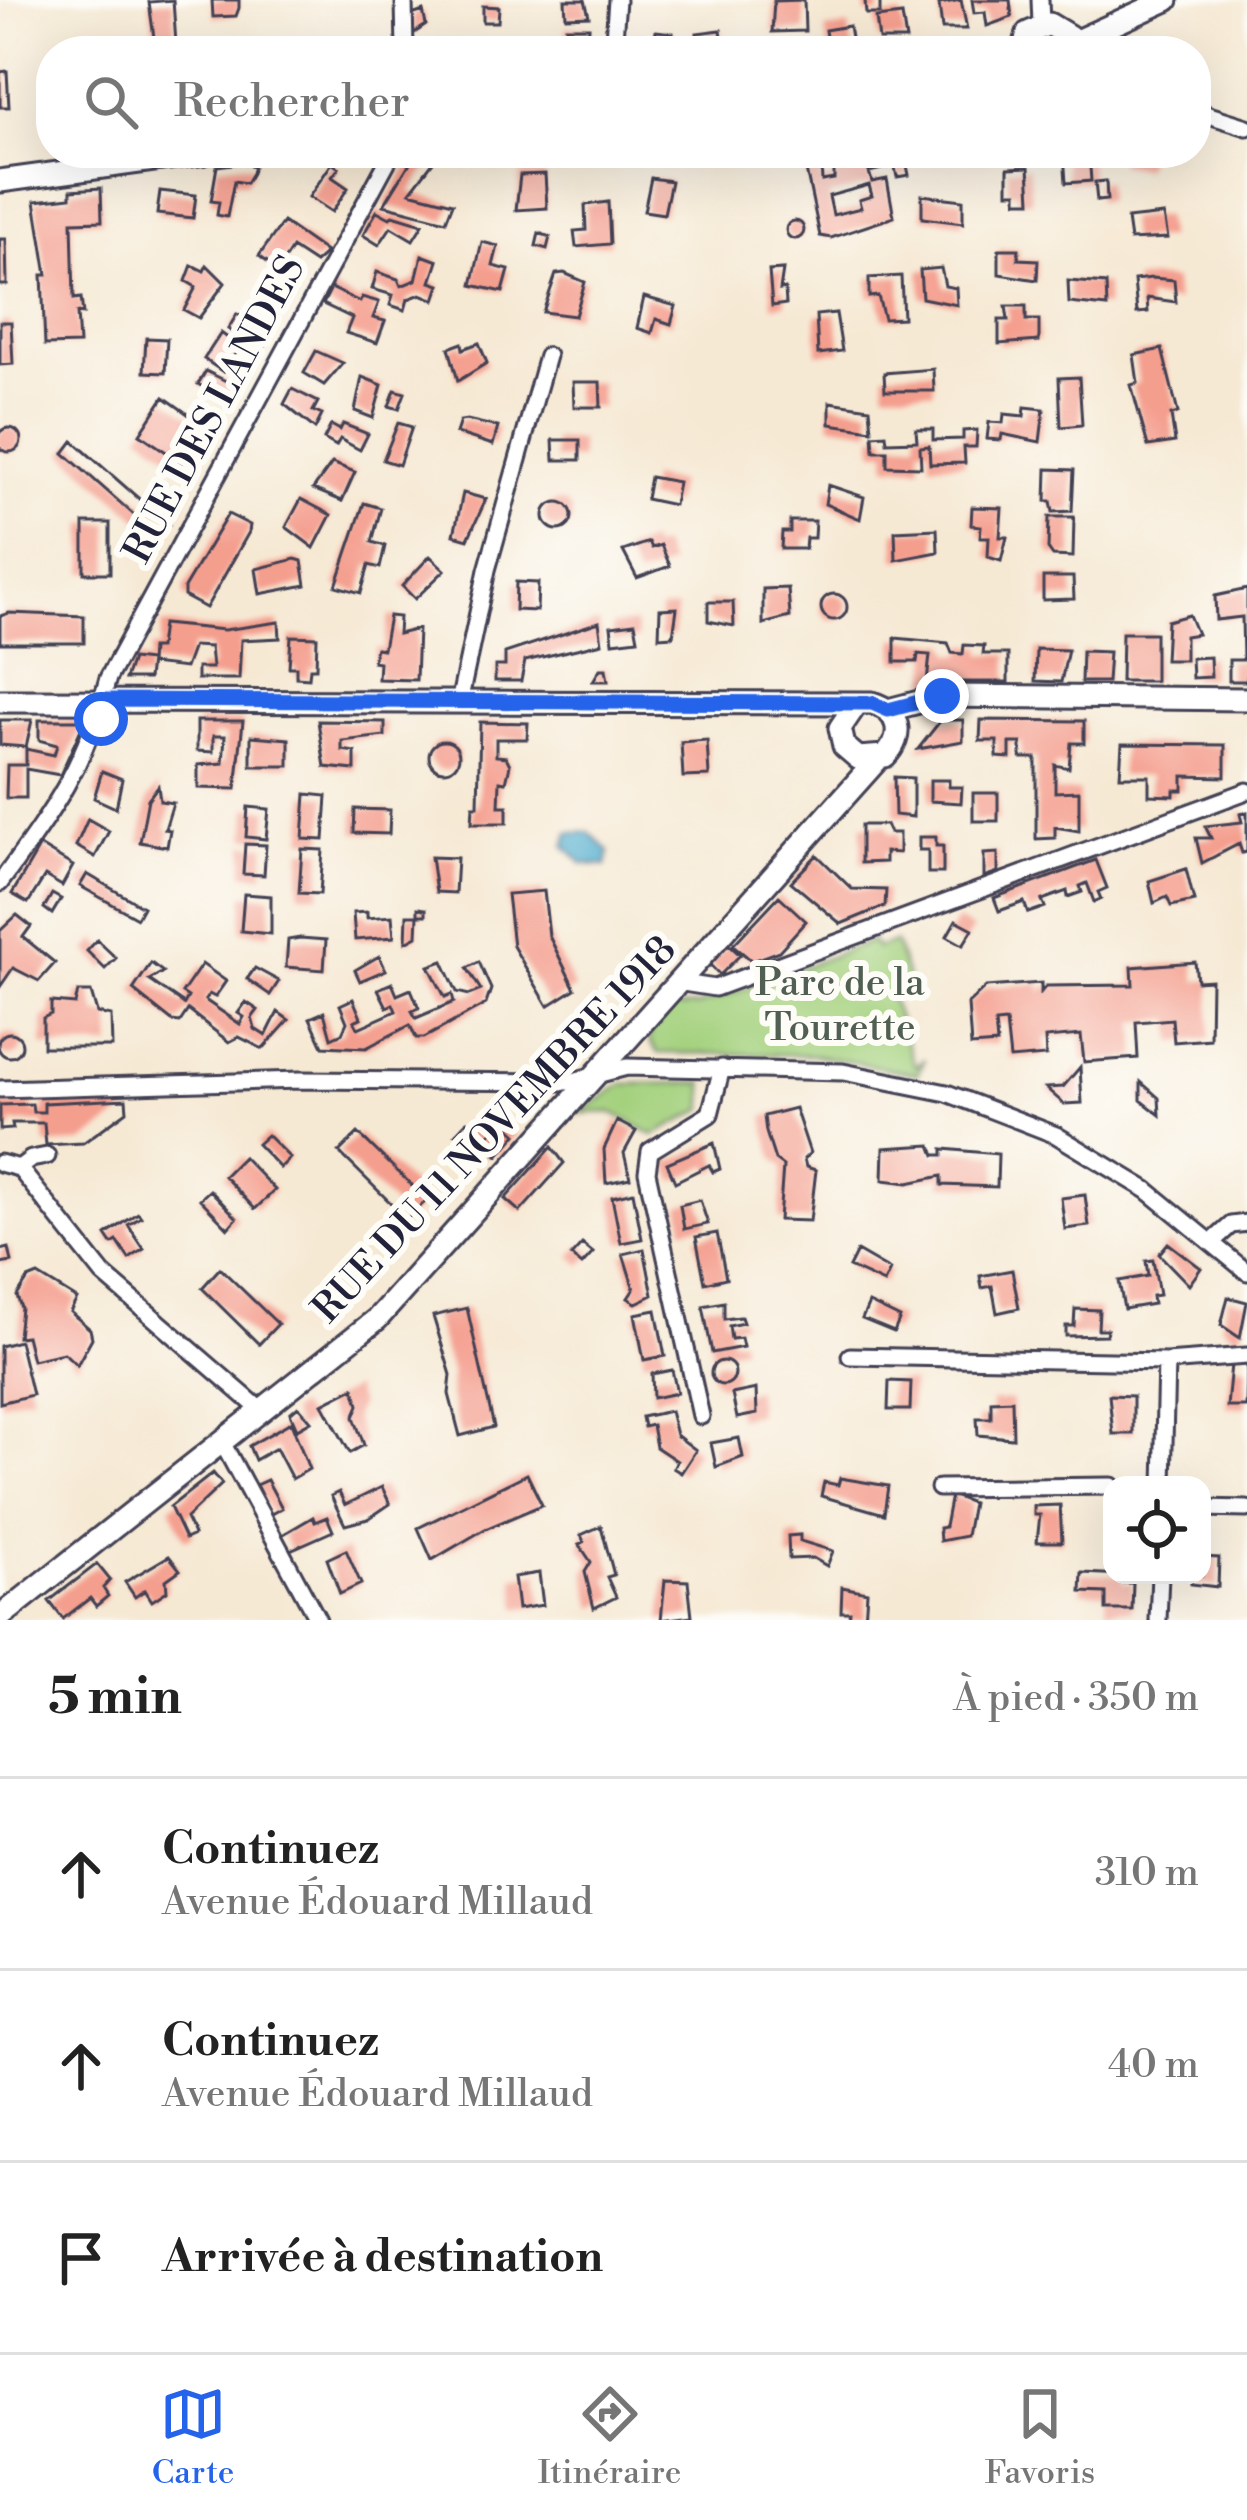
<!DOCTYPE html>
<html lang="fr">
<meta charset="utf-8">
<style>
:root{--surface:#fff;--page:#f6f6f6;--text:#222;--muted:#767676;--line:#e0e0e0;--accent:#2563eb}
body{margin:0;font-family:"Libre Bodoni",serif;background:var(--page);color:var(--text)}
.controls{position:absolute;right:36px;bottom:36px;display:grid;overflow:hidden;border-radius:24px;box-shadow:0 12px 48px #0002}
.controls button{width:108px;height:108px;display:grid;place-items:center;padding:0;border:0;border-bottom:3px solid var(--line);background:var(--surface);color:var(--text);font:60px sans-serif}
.stop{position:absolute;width:36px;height:36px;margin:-27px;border:9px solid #2563eb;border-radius:50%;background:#fff}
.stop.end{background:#2563eb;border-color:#fff;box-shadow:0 3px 12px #0008}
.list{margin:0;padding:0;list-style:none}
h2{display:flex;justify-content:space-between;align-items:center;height:156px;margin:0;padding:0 48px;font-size:51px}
h2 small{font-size:39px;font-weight:400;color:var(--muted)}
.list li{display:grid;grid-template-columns:78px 1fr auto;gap:36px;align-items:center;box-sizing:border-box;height:192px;padding:0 48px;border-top:3px solid var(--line)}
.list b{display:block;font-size:45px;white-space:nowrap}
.list p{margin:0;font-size:39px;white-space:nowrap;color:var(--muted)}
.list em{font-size:39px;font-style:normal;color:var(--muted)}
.icon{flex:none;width:66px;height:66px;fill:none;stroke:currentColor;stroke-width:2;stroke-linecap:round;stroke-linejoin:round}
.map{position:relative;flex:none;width:1247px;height:1620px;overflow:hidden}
.search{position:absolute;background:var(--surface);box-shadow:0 12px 48px #0002;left:36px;right:36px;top:36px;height:132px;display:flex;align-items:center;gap:30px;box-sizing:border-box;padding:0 42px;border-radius:48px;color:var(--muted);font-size:45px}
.sheet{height:732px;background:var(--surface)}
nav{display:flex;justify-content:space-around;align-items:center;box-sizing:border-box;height:168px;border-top:3px solid var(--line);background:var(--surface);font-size:33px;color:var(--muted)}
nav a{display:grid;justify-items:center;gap:6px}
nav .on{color:var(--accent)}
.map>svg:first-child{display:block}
.green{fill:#a4d17e;stroke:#637a5c;stroke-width:3}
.water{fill:#4faccd;stroke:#386784;stroke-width:3}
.building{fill:#f49e8e;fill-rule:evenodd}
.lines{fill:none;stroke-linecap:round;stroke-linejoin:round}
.street-casing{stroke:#424052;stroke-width:21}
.secondary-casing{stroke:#424052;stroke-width:27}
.street{stroke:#fff;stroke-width:15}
.secondary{stroke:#fff;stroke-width:21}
.route{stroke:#2563eb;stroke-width:15}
.labels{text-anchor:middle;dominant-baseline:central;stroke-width:12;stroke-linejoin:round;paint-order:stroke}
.street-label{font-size:39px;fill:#22223b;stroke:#fdfcf7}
.park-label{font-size:39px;fill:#505f52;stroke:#fdfcf7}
</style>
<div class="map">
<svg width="1247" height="1620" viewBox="0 0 1247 1620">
<rect width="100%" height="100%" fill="#fdfcf7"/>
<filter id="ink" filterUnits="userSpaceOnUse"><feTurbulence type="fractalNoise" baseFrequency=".00833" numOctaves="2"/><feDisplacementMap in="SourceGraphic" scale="24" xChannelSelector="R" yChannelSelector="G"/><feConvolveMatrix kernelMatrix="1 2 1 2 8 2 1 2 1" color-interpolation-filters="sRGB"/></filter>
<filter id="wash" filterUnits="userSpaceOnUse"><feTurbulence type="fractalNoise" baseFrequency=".004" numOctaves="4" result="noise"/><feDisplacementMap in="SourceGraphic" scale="48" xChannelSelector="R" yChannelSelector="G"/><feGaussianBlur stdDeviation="2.7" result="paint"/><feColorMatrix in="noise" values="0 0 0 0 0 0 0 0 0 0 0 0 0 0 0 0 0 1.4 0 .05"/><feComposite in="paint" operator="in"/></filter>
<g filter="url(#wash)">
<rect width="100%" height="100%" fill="#f6e9d4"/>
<path class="green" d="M872 941 876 948 895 942 910 986 891 999 915 1066 925 1059 917 1074 815 1055 658 1053 650 1042V1033L673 1008 698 1006Z
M704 1083V1109L654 1135 612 1112 579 1113 623 1084Z"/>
<path class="water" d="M589 832 609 851 606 866 582 863 565 846 569 833Z"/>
<g id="blocks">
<path class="building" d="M173 0 176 44 155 45 149 2Z
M212 0H239V8L236 16 213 17Z
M565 0H585L589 16 566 17Z
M804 0 805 31 772 32 774 1Z
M865 0H880V14H866Z
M961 0 967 29H942L939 4Z
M972 0H1010L1012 17 987 26 985 12 974 13Z
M483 6 499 7 498 22H483Z
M423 11 426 25 413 34 412 15Z
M902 15 906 40H879L876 18Z
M849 26 853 50 828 51 825 30Z
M566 27H589L588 51H567Z
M721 30 724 51H700L697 33Z
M656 31 673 33 672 45 654 43Z
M628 44a10 10 0 1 1 20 0a10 10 0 1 1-20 0Z
M7 71 9 107H0V72Z
M416 153H457L436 158 410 192 453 203 446 221 384 205Z
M1064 153H1089L1091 181 1066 183Z
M1120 153H1147L1145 169 1119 164Z
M888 156 891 167 869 172 872 182 887 179 894 217 831 238 820 236 805 165 821 164 822 181 834 179V169ZM869 185 872 196 859 200 861 208 833 215 829 196Z
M906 161 909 175 897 177 894 163Z
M241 163 254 166 252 173 246 183 234 181 227 217 217 215 219 202 211 201 217 166Z
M332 163 339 168 332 177 348 188 332 212 309 197Z
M1029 167 1031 201H1017V192H1008V168Z
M545 174 547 208 516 210 520 175Z
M651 178 671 181 664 214 644 211Z
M1106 181 1107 200 1097 201 1095 182Z
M101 188 102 221 72 222 74 299 81 298 83 314 77 313 79 344 45 345 42 275H47L35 201 71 197V190Z
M160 191 196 195 193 218 157 214Z
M922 195 963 200V223L922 218Z
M608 202 610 244 576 247 574 231 586 230 585 205Z
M377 211 390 218 393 215 423 224 413 240 391 227 379 245 363 235Z
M1164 215 1168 238 1130 240 1127 219Z
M786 230a9 9 0 1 1 18 0a9 9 0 1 1-18 0Z
M283 222 326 252 323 256 315 263 292 248 278 270 259 256Z
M539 233 550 237 547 249 536 246Z
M0 239H6L7 285H0Z
M482 242 498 246 493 266 509 270 503 292 472 285Z
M999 249H1019L1018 259 1038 260 1037 280 999 274Z
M422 255 438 261 431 282 440 285 435 300 421 294 408 299 405 310 390 305 393 295 372 289 377 272 398 279 401 286 416 280Z
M192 265 204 271 207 265 225 283 199 318 184 310 196 287 186 281Z
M941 268 945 286 956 288 957 305 922 298 920 270Z
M783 270 780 290 785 289 786 304 772 306 769 271Z
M564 273 585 282 575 316 543 312 556 274Z
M901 276 903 318 884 319 878 296 869 297V278Z
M1152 278 1174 280 1176 302 1147 298 1148 312 1137 313 1134 280Z
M1068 281 1106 284 1107 307 1069 303Z
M331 288 360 302 362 297 379 302 373 318 385 321 377 343 346 333 352 318 323 304Z
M644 297 676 306 671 324 656 319 652 333 637 328Z
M1006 306H1026V320H1039V341L999 344V320H1008Z
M836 313 842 351 818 354 816 315Z
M237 314 272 334 261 353 228 329Z
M0 322H11L13 364 0 365Z
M221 333 240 347 223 372 204 359Z
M146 338 167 339 165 373 144 372Z
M462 343 463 349 479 343 487 363 458 381 449 348Z
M1162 349 1178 413 1171 415 1175 442 1148 446 1131 385 1138 383 1134 355Z
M316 351 343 363 324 385 304 373Z
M933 369 934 391H885L884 373Z
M206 371 240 388 230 404 198 384Z
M362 377 382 385 373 418 355 411Z
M1079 377 1082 425 1061 427 1059 378Z
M573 382H600L601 407H574Z
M292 389 318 402 313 411 322 415 315 429 284 404Z
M395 390 405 393 399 409 389 406Z
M164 397 206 427 182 463 140 434Z
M830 402 870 408 872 430 830 424Z
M1025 407 1044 409 1040 442 1002 434 1001 440 987 439 989 422 1003 423 1004 414 1024 416Z
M467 420 498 427 493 445 456 433 460 421Z
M398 423 412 427 399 465 383 460Z
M343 424 368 434 360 450 340 439 336 446 324 439 331 425 340 430Z
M-3 440a12 12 0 1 1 24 0a12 12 0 1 1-24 0Z
M916 429H933V440L963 439V431L977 430 976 447H964L965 463 930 464 929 446 920 447 921 467 887 466V451H874L873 435 886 434 887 442 917 441Z
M553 440H580V460H554Z
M73 441 169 525 159 537 64 453Z
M332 463 355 472 342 501 313 489Z
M1047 469 1074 470 1072 511 1053 512 1051 501H1046Z
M650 477 678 482 674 505 646 499Z
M828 485 864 497 860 519 825 504Z
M463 493 486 499 468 539 454 535Z
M301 499 331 515 314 548 286 527Z
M544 516a14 14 0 1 1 28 0a14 14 0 1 1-28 0Z
M364 503 381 508 372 542 385 546 380 568 369 565 361 593 336 586Z
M972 507 1002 508 1000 537H1007L1001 561 988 557 989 537H980L981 526 971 525Z
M228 514 250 525 249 532 206 608 184 596V588Z
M1049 517H1074L1073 557 1053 556 1048 549Z
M790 521H815L814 538H806L805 549H781L782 532H790Z
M84 523H110V573H84Z
M937 529 938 552 896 560 895 531Z
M649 542 652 548 661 545 670 566 637 578 623 551Z
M430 556 445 570 415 599 402 586Z
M295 559 302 561 306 585 260 594 256 569Z
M1043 577H1073L1074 599 1043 600Z
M516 582 538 583 537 611 515 610Z
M788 588 790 617 763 624V589Z
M1247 589V681H1229V660H1243L1242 617 1216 620 1215 596Z
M821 607a13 13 0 1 1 26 0a13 13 0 1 1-26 0Z
M708 602H733L734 626 708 621Z
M677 608 673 636 659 637 660 609Z
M9 613 84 616V643H0V616Z
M1189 615 1197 634 1185 636V660H1165L1167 621Z
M389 616 399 617 398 634 418 629 416 680 378 679 379 662 373 661 376 648 383 649Z
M279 622 280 638 241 640 239 679H197V668H212L210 647 193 646 185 668 150 664 151 648H159L162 624 224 630Z
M599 622 602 643 525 661 521 681H495V666H505V653Z
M635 623 638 639 613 642 611 626Z
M1122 633H1155V681H1121Z
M291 636 317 637 316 668H310L309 678 296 677V667H289Z
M895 638 948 643 952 653 963 654 964 645 984 646 983 654H1008V682H927L930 655 918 654 917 662H895Z
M1036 649 1068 650 1061 682 1035 681Z
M1082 651 1109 652 1107 682H1081Z
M1210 657 1211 677 1192 678 1191 658Z
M132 659 150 661 148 679H125Z
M600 669H606L608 681H593Z
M0 720H32L26 747 0 745Z
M39 720H85L60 775 26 769V798H6L7 765H26V749L54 755 57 745 39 740Z
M941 720H963V741L918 749Z
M981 720 1084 721V743H1071L1069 768 1055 765V792L1079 791V831L1055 827V838L1036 839V758H1021V743H1010V758L997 757V741H980Z
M197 721H243L236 789 198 788V765L223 763 225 736H213V752L197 751Z
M318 721 385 722V736L342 741V750L355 752V770L325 767Z
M480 722 528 723 527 739H496V756L506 757 510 765 506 782 500 781 499 806H507V823H472L473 806H478Z
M251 736 289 739V766H251Z
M707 740 709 776 683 777 681 742Z
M429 756a15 15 0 1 1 30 0a15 15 0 1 1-30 0Z
M1122 744 1225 745V777L1183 776V790H1174V796L1149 795V776H1120Z
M102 771 122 779 116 808 94 798Z
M894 777 913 778V817L895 815Z
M930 780H949V787H962L961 803 930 801Z
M158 786 160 801 173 803 165 829 170 830 167 847 140 842 148 799Z
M973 793H998V821H973Z
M306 794 327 796 324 840 303 839Z
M248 807 269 809 266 839 246 837Z
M355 809 390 810 389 834 354 833Z
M1247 812V852L1242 853 1239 844 1202 863 1196 838H1211L1205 826 1242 822 1240 814Z
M88 819 109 831 95 857 76 846Z
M861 825H886L890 833H899V853L885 852V862L861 863Z
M919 837H936V846H943V873H928V850H919Z
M245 844 266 845 264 875 243 874Z
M40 846 73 866 62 886 45 876 28 903 12 894Z
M302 849 323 850 320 894 299 893Z
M998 853V872L984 877V854Z
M817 855 852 889 886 890 885 906 841 924 791 882Z
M431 857 457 858 455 893 436 892Z
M1096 860 1107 888 1098 892 1101 899 1094 902 1087 883 1080 886 1082 892 1068 897 1067 891 1042 900 1045 907 1028 913 1024 902 999 911 994 898Z
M1186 869 1194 901 1171 906 1167 897 1154 903 1149 881Z
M87 874 143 907 137 918 80 886Z
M544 891 549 936 575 989 548 1006 513 946 507 894Z
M52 894 61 899 52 914 44 908Z
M244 894 271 896V934L241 931Z
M779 896 806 921 779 951 752 961 733 945Z
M418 908 426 909V915H418L417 936 406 942 407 915H418Z
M367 912V918L392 916 394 937 355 940 353 913Z
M17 915 31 926 23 937 55 963 39 981 13 968 0 987V931Z
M956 920 973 929 963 945 947 936Z
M300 938 326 940 324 970 286 967 288 940Z
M97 940 116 958 105 969 87 951Z
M728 944 740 955 720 975 710 965Z
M379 956 386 970 360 981 355 970Z
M443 961 457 992 469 995 481 990 467 968 479 962 491 989 486 1004 424 1038H416L410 1025 366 1048 323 1046 310 1018 324 1012 331 1038 342 1033 347 1022 340 1005 353 999 361 1018 354 1021 358 1028 396 1011 393 1004 387 1007 378 989 392 983 397 995 411 989 419 1008 412 1011 416 1018 454 1002 452 994 445 997 429 966Z
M1195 962 1197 981 1211 980 1210 1039 1174 1042 1172 1019 1136 1022 1138 1058 1084 1062 1081 1035 1045 1038 1046 1056 1010 1059 1006 1022 995 1023 997 1044 971 1046 968 1004 986 987 1041 983V992L1046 986 1133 985 1132 967Z
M151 963 163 972 149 980 184 1004 188 997 182 993 202 964 226 981 215 997 209 994 205 1000 240 1024 244 1017 238 1013 246 1002 258 1010 252 1018 255 1029 266 1036 278 1012 289 1020 263 1049 239 1037 229 1042 188 1010 180 1022 172 1021 133 990Z
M255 968 279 981 270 995 247 979Z
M78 992H91L97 1013 111 1016 112 1047H43V1018L51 1014V1002L75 1004Z
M-2 1045a12 12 0 1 1 24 0a12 12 0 1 1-24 0Z
M1080 1067 1082 1103 1064 1104 1046 1088 1063 1087Z
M1141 1082 1159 1098 1160 1115 1141 1100Z
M126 1099 127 1111 83 1143 46 1145 44 1123H12L13 1129 0 1130V1105L32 1104 33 1112H44V1103Z
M795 1108 810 1153 804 1159 806 1167 816 1170 810 1221 779 1220 783 1166 775 1160 766 1132 764 1116Z
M502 1120 517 1134 498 1156 491 1150 483 1159 455 1134 467 1121 486 1138Z
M617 1121 636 1131 624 1153 630 1178 606 1183 604 1149Z
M358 1133 427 1200 407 1219 339 1152Z
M267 1135 290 1158 280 1168 257 1144Z
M714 1143 720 1169 713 1172 709 1165 675 1182 667 1163Z
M931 1145 935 1155H943V1149L998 1154 997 1187 942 1185V1176L908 1183 883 1180 884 1148Z
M552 1147 564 1163 520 1212 505 1199Z
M243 1157 275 1190 255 1209 224 1176Z
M210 1190 237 1218 228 1228 200 1199Z
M633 1192 642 1239 621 1243 612 1197Z
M1085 1195 1089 1226 1065 1229 1061 1198Z
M700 1200 708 1224 684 1229 680 1205Z
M138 1213 141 1217 128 1225 144 1249 129 1259 117 1241 112 1244 106 1235Z
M717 1233 726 1278 705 1283 696 1237Z
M1168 1243 1201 1268 1189 1285 1159 1254Z
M582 1244 593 1253 582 1265 571 1256Z
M9 1248 12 1262 0 1264V1250Z
M644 1249 653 1295 636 1303 628 1298 634 1289 623 1254Z
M857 1251 890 1270 884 1283 849 1267Z
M1153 1260 1159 1295 1152 1296 1153 1304 1124 1309 1119 1281 1148 1276 1146 1261Z
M220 1268 278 1324 259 1344 202 1288Z
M1012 1270 1019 1308 997 1313 992 1286 982 1288 980 1276Z
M38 1275 77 1299 70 1312 90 1329 92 1338 77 1365 64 1353 32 1360 26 1336 18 1337 21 1308 17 1296 28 1279Z
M1228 1297 1247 1302 1240 1338 1221 1325Z
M724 1302V1319L741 1317 743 1323 729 1326 731 1339 741 1338 743 1347 712 1353 703 1306Z
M869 1303 900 1318 894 1332 862 1319Z
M467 1308 494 1427 460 1436 449 1394 451 1375 433 1316Z
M1075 1309 1099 1310 1098 1329H1107L1106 1335 1066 1336V1326H1074Z
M656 1310 665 1356 644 1360 635 1314Z
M19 1341 32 1395 0 1403V1346Z
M711 1373a12 12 0 1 1 24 0a12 12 0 1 1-24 0Z
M1231 1364 1247 1365 1246 1407H1227Z
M672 1370 677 1393 653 1398 652 1374Z
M889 1381 911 1382 910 1410H888Z
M354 1388 359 1405 354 1417 364 1445 350 1453 323 1404Z
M756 1389 757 1414 737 1418 732 1394Z
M1109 1395 1133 1396V1434H1113Z
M1012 1400 1013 1438 978 1435 977 1418H991V1401Z
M298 1406 311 1421 297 1429 290 1413Z
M670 1411 676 1435 696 1450 681 1473 673 1468 677 1461 656 1447 652 1425 644 1427 642 1417Z
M291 1422 309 1469 292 1479 276 1448 255 1460 249 1446Z
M739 1438 743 1457 716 1467 711 1443Z
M213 1473 222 1484 186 1518 194 1535 185 1539 170 1507Z
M527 1474 542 1505 485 1529 432 1560 418 1528Z
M840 1478 888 1486 884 1514 821 1496 824 1482 838 1485Z
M267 1480 282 1508 271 1514 256 1485Z
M382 1487 390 1504 368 1519 345 1525 331 1496 339 1492 345 1505Z
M951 1495 972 1503 966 1536 940 1541 939 1528 945 1527Z
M1060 1505 1062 1542H1037L1040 1515H1034V1506Z
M313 1517 315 1522 327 1517 333 1531 290 1550 282 1535Z
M601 1526 614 1575 607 1577 616 1597 594 1608 585 1572 591 1562 579 1544 584 1542 581 1535Z
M800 1535V1541L833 1551 827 1566 813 1558 789 1559 788 1536Z
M346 1550 361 1584 340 1594 327 1559Z
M169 1556 180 1570 166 1580 167 1591 152 1601 145 1590 135 1597 125 1582Z
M1202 1557 1219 1558 1218 1587 1191 1584V1575H1202Z
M97 1564 110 1580 103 1588 108 1596 96 1606 90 1598 63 1619 49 1601Z
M539 1573 543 1605 518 1609 514 1577Z
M1082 1573 1123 1575V1583H1133L1132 1610H1106V1593L1081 1592Z
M665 1580 688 1581 692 1616 661 1620Z
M842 1587 867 1592 865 1620H849L850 1612H841Z"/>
</g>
</g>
<g filter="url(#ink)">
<use href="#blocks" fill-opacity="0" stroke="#424052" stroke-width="3"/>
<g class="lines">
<defs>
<path id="street" d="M404 0 405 51
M1040 0 1041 24
M613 51 617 0
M1196 111 1247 127
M459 703 487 570 547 356
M0 883C54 809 85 767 108 678L392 153
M683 983 715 988 1247 791
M0 1089 300 1080 569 1082 627 1067 843 1072 947 1093 1056 1135 1147 1190 1247 1272
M0 1163 19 1168 103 1274 263 1412
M19 1168 31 1159 47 1156
M1212 1242 1231 1225 1247 1223
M850 1356 1166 1362 1247 1356
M701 1416 647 1172 650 1151 710 1114 722 1068
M223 1444 318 1620
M1163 1485 1166 1362
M939 1488 1112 1486
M1202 1508 1247 1509
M1158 1620 1160 1575"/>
<path id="secondary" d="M1072 43 1167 0
M1023 51 1028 33 1049 24 1069 36 1072 51
M0 181 205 153
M0 701 872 703C900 711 905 736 885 756L858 758 844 746 840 728 855 706
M888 710 942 696 1247 699
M0 1617 377 1319 878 759"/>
</defs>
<use href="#street" class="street-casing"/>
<use href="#secondary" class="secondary-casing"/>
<use href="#street" class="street"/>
<use href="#secondary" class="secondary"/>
</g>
</g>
<g class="lines" filter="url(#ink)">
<path class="route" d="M101 719 102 700 872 703 888 710 942 696"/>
</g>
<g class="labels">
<g class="street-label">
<text transform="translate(215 410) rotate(-62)">RUE DES LANDES</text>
<text transform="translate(495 1130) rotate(-47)">RUE DU 11 NOVEMBRE 1918</text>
</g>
<g class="park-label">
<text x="840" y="983">Parc de la<tspan x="840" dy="45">Tourette</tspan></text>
</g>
</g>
</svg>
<div class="controls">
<button><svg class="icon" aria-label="locate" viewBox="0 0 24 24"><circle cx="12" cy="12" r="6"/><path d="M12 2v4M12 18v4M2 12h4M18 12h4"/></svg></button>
</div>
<div class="stop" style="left:101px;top:719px"></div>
<div class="stop end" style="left:942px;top:696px"></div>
<div class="search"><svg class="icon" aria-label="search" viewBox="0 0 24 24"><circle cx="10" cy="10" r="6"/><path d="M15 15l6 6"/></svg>Rechercher</div>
</div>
<section class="sheet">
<h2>5 min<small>À pied · 350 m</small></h2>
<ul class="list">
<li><svg class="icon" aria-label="ahead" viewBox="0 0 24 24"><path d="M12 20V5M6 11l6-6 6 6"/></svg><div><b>Continuez</b><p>Avenue Édouard Millaud</p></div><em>310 m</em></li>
<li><svg class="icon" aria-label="ahead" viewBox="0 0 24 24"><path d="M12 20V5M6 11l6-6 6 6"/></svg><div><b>Continuez</b><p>Avenue Édouard Millaud</p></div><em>40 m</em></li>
<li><svg class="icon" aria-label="arrive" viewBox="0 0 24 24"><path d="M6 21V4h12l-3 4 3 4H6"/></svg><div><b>Arrivée à destination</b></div></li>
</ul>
</section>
<nav>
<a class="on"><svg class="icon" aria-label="map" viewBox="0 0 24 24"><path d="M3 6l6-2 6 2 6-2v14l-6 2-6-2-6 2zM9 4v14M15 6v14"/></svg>Carte</a>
<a><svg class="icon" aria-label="directions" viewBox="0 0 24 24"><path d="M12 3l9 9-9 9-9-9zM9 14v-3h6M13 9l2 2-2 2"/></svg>Itinéraire</a>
<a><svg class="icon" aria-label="saved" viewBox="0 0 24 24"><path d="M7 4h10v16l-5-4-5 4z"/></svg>Favoris</a>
</nav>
